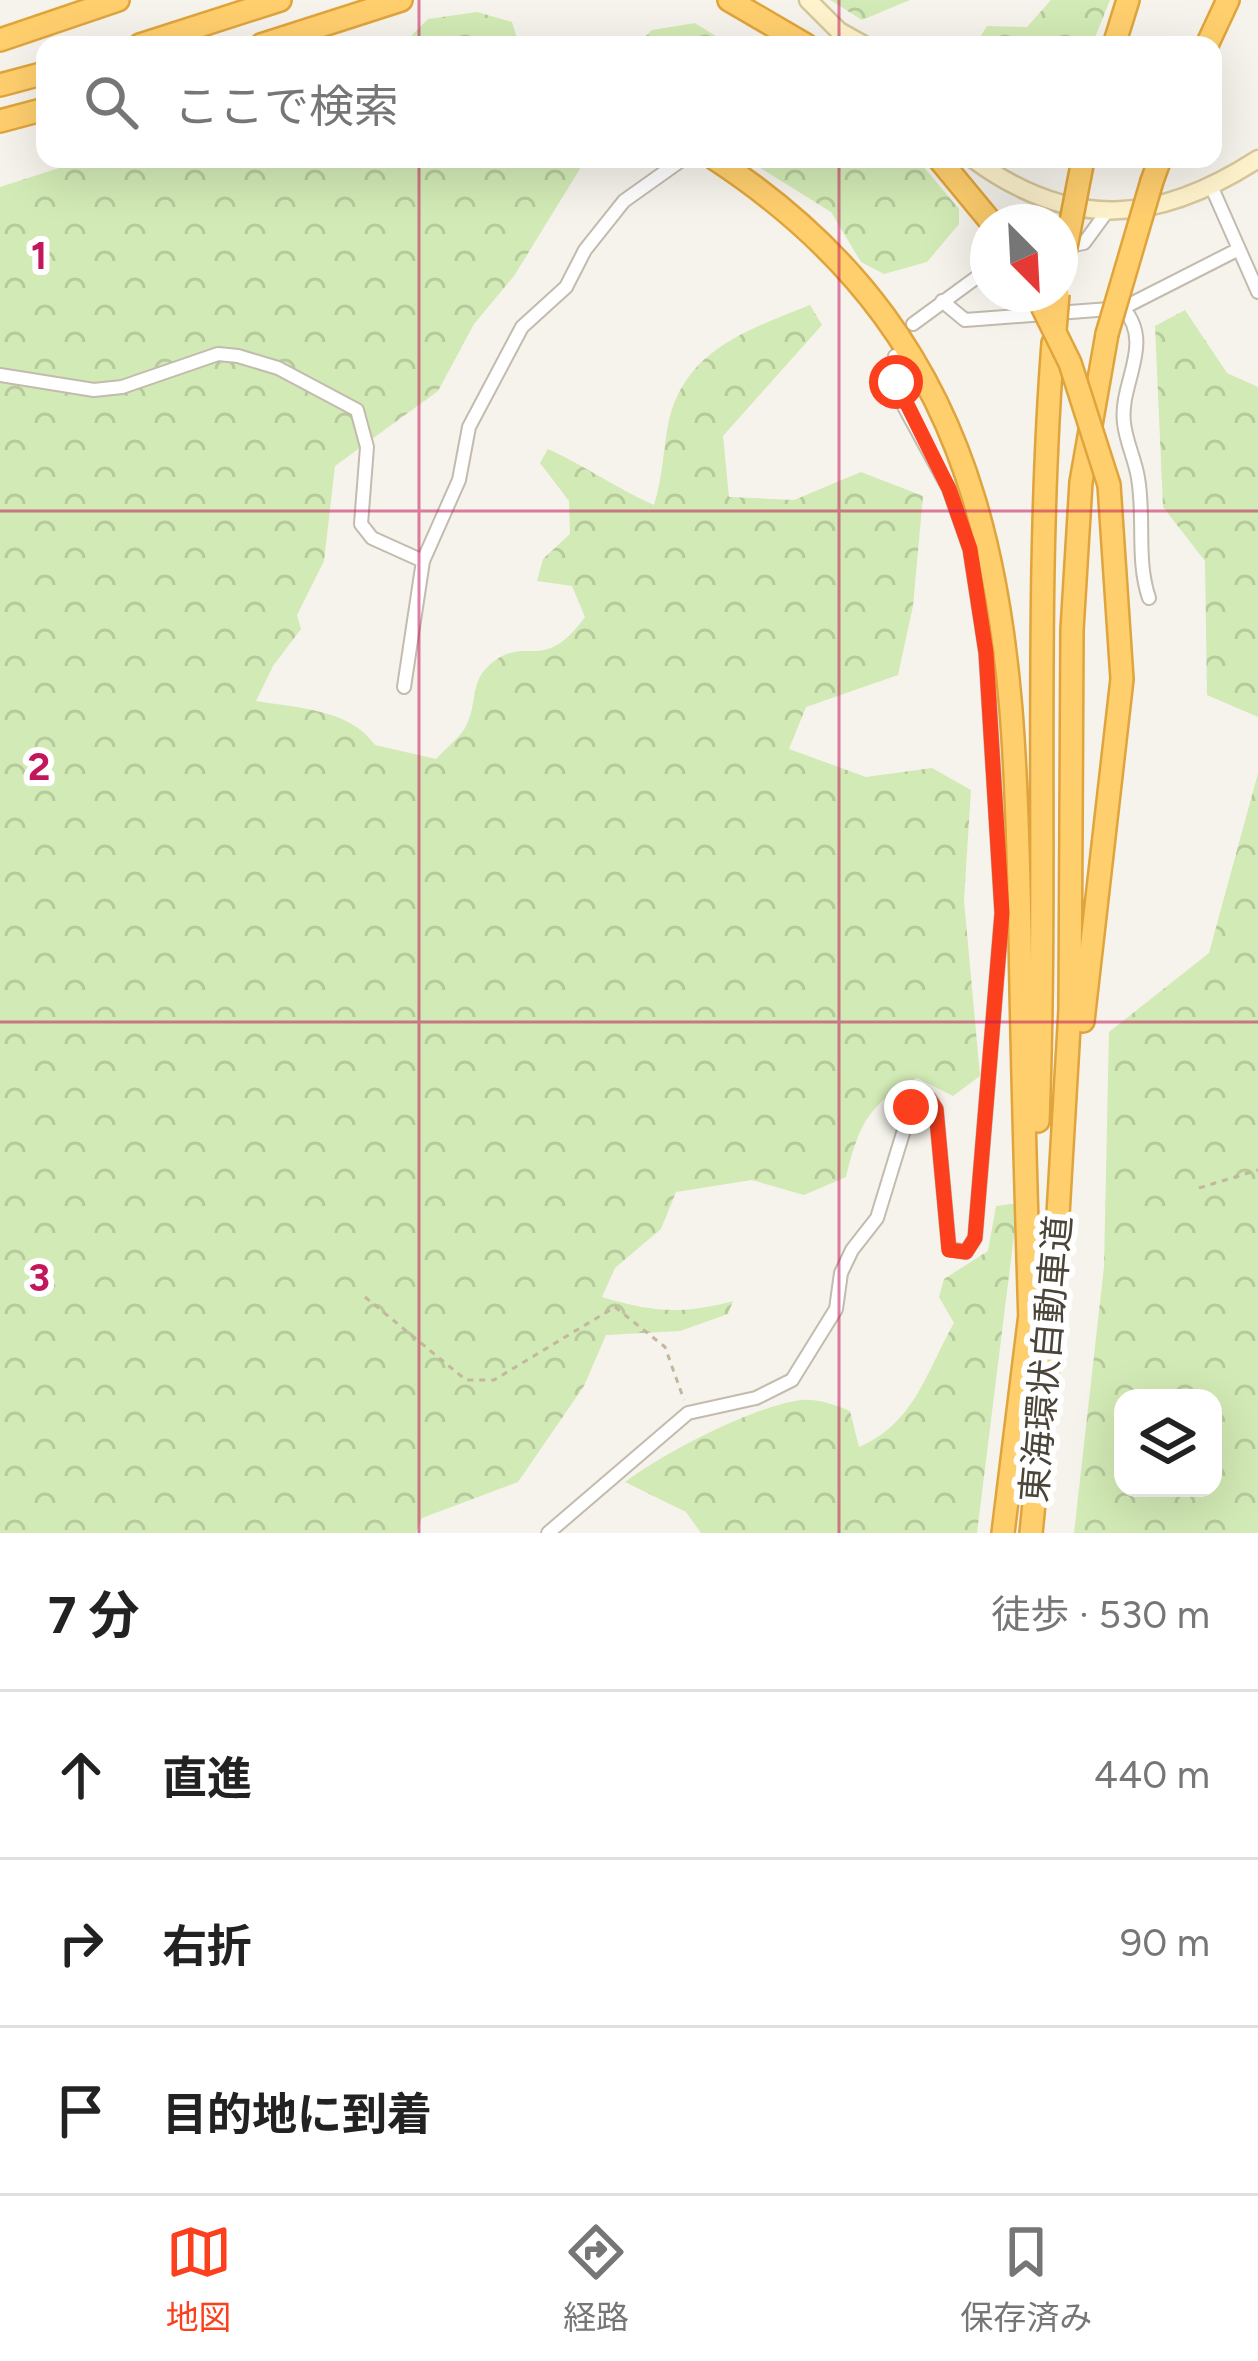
<!DOCTYPE html>
<html lang="ja">
<meta charset="utf-8">
<style>
:root{--surface:#fff;--page:#f2f2f2;--text:#222;--muted:#767676;--line:#e0e0e0;--accent:#fc3f1d}
body{margin:0;font-family:Figtree,"Noto Sans JP",sans-serif;background:var(--page);color:var(--text)}
.controls{position:absolute;right:36px;bottom:36px;display:grid;overflow:hidden;border-radius:24px;box-shadow:0 12px 48px #0002}
.controls button{width:108px;height:108px;display:grid;place-items:center;padding:0;border:0;border-bottom:3px solid var(--line);background:var(--surface);color:var(--text);font:60px sans-serif}
.compass{position:absolute;left:970px;top:204px;width:108px;height:108px;border-radius:50%;background:var(--surface);box-shadow:0 12px 48px #0002;rotate:156deg}
.stop{position:absolute;width:36px;height:36px;margin:-27px;border:9px solid #fc3f1d;border-radius:50%;background:#fff}
.stop.end{background:#fc3f1d;border-color:#fff;box-shadow:0 3px 12px #0008}
.list{margin:0;padding:0;list-style:none}
h2{display:flex;justify-content:space-between;align-items:center;height:156px;margin:0;padding:0 48px;font-size:51px}
h2 small{font-size:39px;font-weight:400;color:var(--muted)}
.list li{display:grid;grid-template-columns:78px 1fr auto;gap:36px;align-items:center;box-sizing:border-box;height:168px;padding:0 48px;border-top:3px solid var(--line)}
.list b{display:block;font-size:45px;white-space:nowrap}
.list em{font-size:39px;font-style:normal;color:var(--muted)}
.icon{flex:none;width:66px;height:66px;fill:none;stroke:currentColor;stroke-width:2;stroke-linecap:round;stroke-linejoin:round}
.map{position:relative;flex:none;width:1258px;height:1533px;overflow:hidden}
.search{position:absolute;background:var(--surface);box-shadow:0 12px 48px #0002;left:36px;right:36px;top:36px;height:132px;display:flex;align-items:center;gap:30px;box-sizing:border-box;padding:0 42px;border-radius:24px;color:var(--muted);font-size:45px}
.sheet{height:660px;background:var(--surface)}
nav{display:flex;justify-content:space-around;align-items:center;box-sizing:border-box;height:168px;border-top:3px solid var(--line);background:var(--surface);font-size:33px;color:var(--muted)}
nav a{display:grid;justify-items:center;gap:6px}
nav .on{color:var(--accent)}
.map>svg:first-child{display:block}
.forest{fill:url(#forest-crowns);fill-rule:evenodd}
.lines{fill:none;stroke-linecap:round;stroke-linejoin:round}
.street-casing{stroke:#c2bbae;stroke-width:16}
.secondary-casing{stroke:#d6c79b;stroke-width:21}
.highway-casing{stroke:#e0a43c;stroke-width:26}
.path{stroke:#c4b79f;stroke-width:3;stroke-dasharray:6 6;stroke-linecap:butt}
.street{stroke:#fff;stroke-width:12}
.secondary{stroke:#fff3cd;stroke-width:16}
.highway{stroke:#ffcf6e;stroke-width:21}
.highway-bridge-casing{stroke:#e0a43c;stroke-width:26;stroke-linecap:butt}
.highway-bridge{stroke:#ffcf6e;stroke-width:21}
.route{stroke:#fc3f1d;stroke-width:15}
.grid{fill:none;stroke:#c2185b;stroke-width:3;stroke-opacity:0.55}
.labels{text-anchor:middle;dominant-baseline:central;stroke-width:12;stroke-linejoin:round;paint-order:stroke}
.street-label{font-size:36px;fill:#4b4439;stroke:#fff}
.grid-label{font-size:39px;text-anchor:middle;font-weight:bold;fill:#c2185b;stroke:#fff;stroke-width:12;stroke-linejoin:round;paint-order:stroke}
</style>
<div class="map">
<svg width="1258" height="1533" viewBox="0 0 1258 1533">
<defs>
<pattern id="forest-crowns" width="20" height="18" patternUnits="userSpaceOnUse" patternTransform="scale(3)"><rect width="20" height="18" fill="#d2eab5"/><path d="M2 6a3 3 0 1 1 6 0M12 15a3 3 0 1 1 6 0" fill="none" stroke="#b6ca9c"/></pattern>
</defs>
<rect width="100%" height="100%" fill="#f6f3ec"/>
<path class="forest" d="M830 0H910L862 20Z
M1051 0H1110L1092 45H975L987 26 1027 27Z
M477 12 512 22 519 45 404 43 428 19Z
M695 23 730 45H636L652 30Z
M87 159H586L514 276 474 324 438 391 335 466 324 561 297 615 301 629 273 666 256 701C297 708 350 709 375 745L436 759C445 749 462 736 467 724 479 697 468 679 497 659 530 638 545 672 585 617L572 586 537 581 543 559 570 534 569 501 540 463 548 449C585 466 616 488 654 505 663 477 663 449 669 420 686 349 750 329 810 305L822 325 723 436 729 497 794 500 861 472 923 496 913 606 898 675 806 707 789 749 866 777 932 768 971 790 964 900 980 1076 953 1096 917 1078C868 1104 859 1125 846 1177L804 1195 752 1180 676 1192 661 1229 615 1268 602 1297C652 1312 682 1315 733 1301L728 1314 680 1331 606 1335 584 1386 518 1482 422 1518 416 1533H0V187Z
M746 159H917L959 209V224L927 262 884 274 861 262 831 212Z
M1185 310 1227 373 1258 387V717L1207 695 1205 561 1163 507 1155 326Z
M1258 773V1533H1074L1104 1267 1109 1032 1209 953ZM1123 1398H1213V1488H1123Z
M1018 1203 977 1533H701L686 1512 625 1482C664 1453 746 1410 795 1401 814 1397 832 1404 850 1411L859 1447C915 1423 926 1372 954 1323L939 1297 944 1279 988 1251 996 1206Z"/>
<g class="lines">
<defs>
<path id="street" d="M1212 188 1258 292
M1063 247 1084 243 1106 213
M942 301 965 320 1123 308 1237 250
M1123 308C1155 344 1119 383 1124 423 1126 442 1135 459 1138 478 1145 517 1136 560 1149 598
M913 324 988 269
M0 375 94 390 122 387 218 354 238 356 278 368 357 410 367 447 361 524 372 538 423 561
M404 687 423 561 459 480 469 427 522 327 566 287 585 250 624 201 683 159
M548 1533 688 1413 756 1398 792 1380 836 1309 841 1273 852 1250 877 1218 911 1107 930 1099 936 1109 949 1249 966 1252 975 1238 1002 913 986 653 970 549 949 489 901 401 895 356"/>
<path id="secondary" d="M808 0 839 31 864 45
M973 159C1072 232 1159 223 1258 159"/>
<path id="highway" d="M729 0 806 45
M0 40 118 0
M140 45 280 0
M261 45 401 0
M1114 45 1128 0
M1207 45 1228 0
M0 85 45 73
M0 121 45 109
M715 159C1005 349 1014 618 1020 932 1022 1063 1026 1194 1030 1324
M939 159 991 222
M1152 181 1160 159
M1083 1021 1122 679 1109 485
M1038 1121C1048 862 1033 602 1053 343
M1003 1533 1030 1314
M1031 1533 1051 1334 1070 1010 1072 630 1081 482 1107 334"/>
</defs>
<use href="#street" class="street-casing"/>
<use href="#secondary" class="secondary-casing"/>
<use href="#highway" class="highway-casing"/>
<path class="path" d="M1199 1188 1258 1170
M365 1297 466 1380H494L615 1307 665 1347 684 1400"/>
<use href="#street" class="street"/>
<use href="#secondary" class="secondary"/>
<use href="#highway" class="highway"/>
<defs>
<path id="highway-bridge" d="M1060 278 1082 165
M1036 294 1070 363 1109 485
M1055 330 1058 294
M1107 334 1152 181"/>
</defs>
<use href="#highway-bridge" class="highway-bridge-casing"/>
<use href="#highway-bridge" class="highway-bridge"/>
</g>
<g class="lines">
<path class="route" d="M896 382 949 489 970 549 986 653 1002 913 975 1238 966 1252 949 1250 936 1109 929 1099 911 1107"/>
</g>
<path class="grid" d="M419 0V45M839 0V45M419 159V1533M839 159V1533M0 511H1258M0 1022H1258"/>
<g class="labels">
<g class="street-label">
<text transform="translate(1046 1359) rotate(-85)">東海環状自動車道</text>
</g>
</g>
<g class="grid-label">
<text x="39" y="269">1</text>
<text x="39" y="780">2</text>
<text x="39" y="1291">3</text>
</g>
</svg>
<div class="controls">
<button><svg class="icon" aria-label="layers" viewBox="0 0 24 24"><path d="M12 4l9 5-9 5-9-5zM3 14l9 5 9-5"/></svg></button>
</div>
<svg class="compass" viewBox="-18 -18 36 36"><path d="M0-13l5 13h-10z" fill="#e53935"/><path d="M0 13l5-13h-10z" fill="#767676"/></svg>
<div class="stop" style="left:896px;top:382px"></div>
<div class="stop end" style="left:911px;top:1107px"></div>
<div class="search"><svg class="icon" aria-label="search" viewBox="0 0 24 24"><circle cx="10" cy="10" r="6"/><path d="M15 15l6 6"/></svg>ここで検索</div>
</div>
<section class="sheet">
<h2>7 分<small>徒歩 · 530 m</small></h2>
<ul class="list">
<li><svg class="icon" aria-label="ahead" viewBox="0 0 24 24"><path d="M12 20V5M6 11l6-6 6 6"/></svg><div><b>直進</b></div><em>440 m</em></li>
<li><svg class="icon" aria-label="right" viewBox="0 0 24 24"><path d="M7 20v-9h11M14 6l5 5-5 5"/></svg><div><b>右折</b></div><em>90 m</em></li>
<li><svg class="icon" aria-label="arrive" viewBox="0 0 24 24"><path d="M6 21V4h12l-3 4 3 4H6"/></svg><div><b>目的地に到着</b></div></li>
</ul>
</section>
<nav>
<a class="on"><svg class="icon" aria-label="map" viewBox="0 0 24 24"><path d="M3 6l6-2 6 2 6-2v14l-6 2-6-2-6 2zM9 4v14M15 6v14"/></svg>地図</a>
<a><svg class="icon" aria-label="directions" viewBox="0 0 24 24"><path d="M12 3l9 9-9 9-9-9zM9 14v-3h6M13 9l2 2-2 2"/></svg>経路</a>
<a><svg class="icon" aria-label="saved" viewBox="0 0 24 24"><path d="M7 4h10v16l-5-4-5 4z"/></svg>保存済み</a>
</nav>
